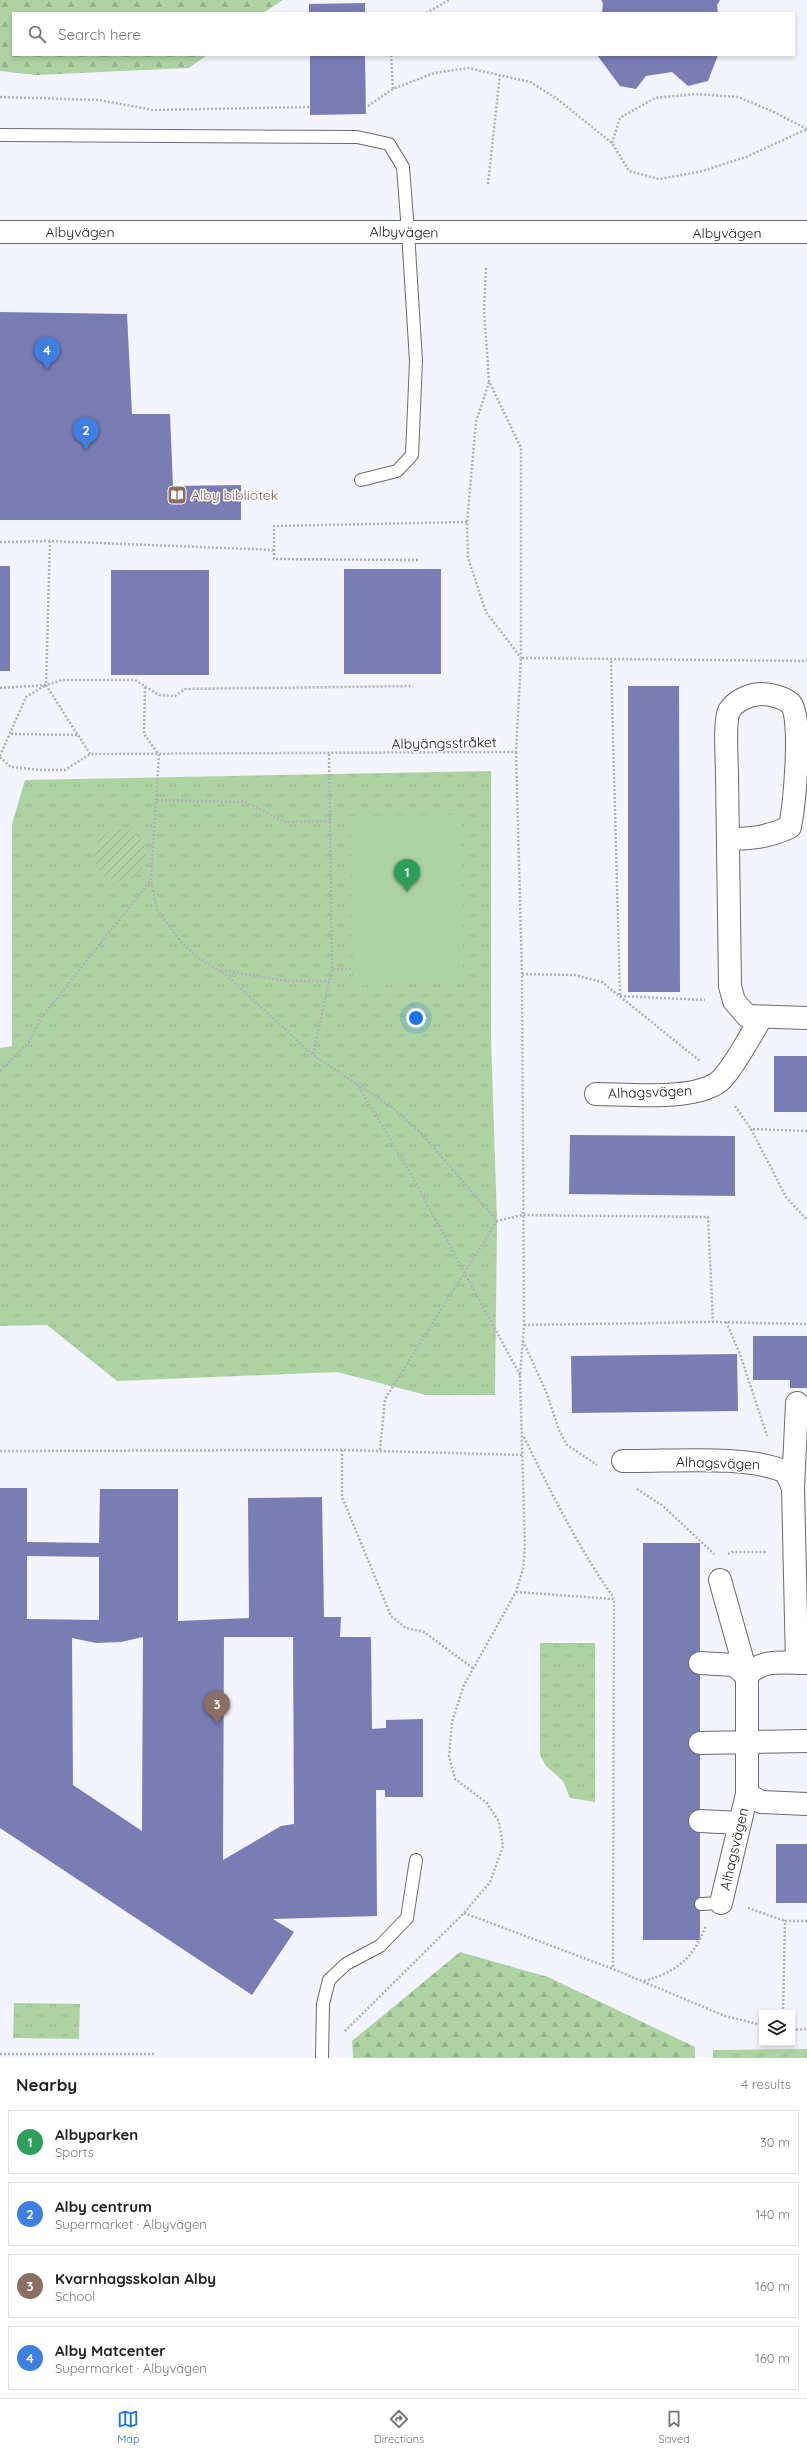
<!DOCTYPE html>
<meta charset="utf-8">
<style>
:root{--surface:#fff;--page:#f6f6f6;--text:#202124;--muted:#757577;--line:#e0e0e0;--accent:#1a73e8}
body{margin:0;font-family:Quicksand,sans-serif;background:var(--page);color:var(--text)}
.controls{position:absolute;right:12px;bottom:12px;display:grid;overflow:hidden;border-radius:0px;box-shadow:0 2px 6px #0003}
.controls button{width:36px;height:36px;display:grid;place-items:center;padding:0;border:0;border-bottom:1px solid var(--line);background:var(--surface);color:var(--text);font:20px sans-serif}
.you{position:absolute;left:416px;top:1018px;width:14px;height:14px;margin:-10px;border:3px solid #fff;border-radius:50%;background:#1a73e8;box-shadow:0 0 0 6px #1a73e833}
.badge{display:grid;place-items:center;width:26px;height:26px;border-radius:50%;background:var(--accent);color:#fff;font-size:13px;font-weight:700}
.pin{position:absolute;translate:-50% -33px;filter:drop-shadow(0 1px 2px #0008)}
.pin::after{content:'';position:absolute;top:21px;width:14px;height:12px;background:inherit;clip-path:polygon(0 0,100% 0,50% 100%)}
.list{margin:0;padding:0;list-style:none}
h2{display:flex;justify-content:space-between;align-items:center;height:52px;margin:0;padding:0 16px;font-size:17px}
h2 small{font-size:13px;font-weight:400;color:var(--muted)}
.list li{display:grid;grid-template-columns:26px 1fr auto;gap:12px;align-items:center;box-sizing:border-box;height:64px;margin:0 8px 8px;padding:0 8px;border:1px solid var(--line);border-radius:0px}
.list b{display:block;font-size:15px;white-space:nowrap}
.list p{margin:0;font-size:13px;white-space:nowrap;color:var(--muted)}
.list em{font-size:13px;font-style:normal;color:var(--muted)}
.icon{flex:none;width:22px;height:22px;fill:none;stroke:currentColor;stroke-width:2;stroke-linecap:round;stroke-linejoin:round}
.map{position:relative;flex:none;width:807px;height:2058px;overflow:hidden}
.search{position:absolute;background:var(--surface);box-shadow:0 2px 6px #0003;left:12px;right:12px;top:12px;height:44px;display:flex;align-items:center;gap:10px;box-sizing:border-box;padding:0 14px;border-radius:0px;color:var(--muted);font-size:15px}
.sheet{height:340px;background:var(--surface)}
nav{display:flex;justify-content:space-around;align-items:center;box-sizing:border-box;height:56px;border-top:1px solid var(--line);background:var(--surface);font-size:11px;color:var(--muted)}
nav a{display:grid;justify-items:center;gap:2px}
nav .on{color:var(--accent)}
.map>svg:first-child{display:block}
.forest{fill:url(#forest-firs)}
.park{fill:url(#park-tufts)}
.garden{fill:url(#garden-furrows)}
.pitch{fill:#aed3a3}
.building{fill:#7a7db3;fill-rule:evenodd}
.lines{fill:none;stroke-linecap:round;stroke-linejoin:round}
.lane-casing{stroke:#6b6b72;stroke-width:14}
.street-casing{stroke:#6b6b72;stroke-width:24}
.secondary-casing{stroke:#6b6b72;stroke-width:24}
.path{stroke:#b0b1b8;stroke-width:2.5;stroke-dasharray:2 2;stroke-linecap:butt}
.lane{stroke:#fff;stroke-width:12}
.street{stroke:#fff;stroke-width:22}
.secondary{stroke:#fff;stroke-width:22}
.labels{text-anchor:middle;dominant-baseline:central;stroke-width:3;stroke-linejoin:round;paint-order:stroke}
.street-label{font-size:14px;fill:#151518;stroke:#fff}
.education-label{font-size:14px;fill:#785e54;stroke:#fff;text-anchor:start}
</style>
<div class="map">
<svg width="807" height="2058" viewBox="0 0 807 2058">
<defs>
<pattern id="forest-firs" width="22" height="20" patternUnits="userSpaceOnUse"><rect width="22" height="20" fill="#aed3a3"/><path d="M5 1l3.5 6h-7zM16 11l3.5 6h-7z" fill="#95b48c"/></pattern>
<pattern id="park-tufts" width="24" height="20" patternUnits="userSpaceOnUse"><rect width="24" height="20" fill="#aed3a3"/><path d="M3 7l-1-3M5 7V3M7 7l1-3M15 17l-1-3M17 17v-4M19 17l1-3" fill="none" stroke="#95b48c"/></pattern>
<pattern id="garden-furrows" width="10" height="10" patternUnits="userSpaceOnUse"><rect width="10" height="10" fill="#aed3a3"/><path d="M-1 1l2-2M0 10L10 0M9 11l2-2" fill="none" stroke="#95b48c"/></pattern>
</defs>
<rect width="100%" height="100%" fill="#f3f4fd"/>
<path class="forest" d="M0 0H283L263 13H13V55H207L189 68 36 75 0 71Z
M460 1952 548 1977 695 2047V2058H353L352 2041Z"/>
<path class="park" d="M491 771V1038L497 1221 495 1395H426L337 1372 117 1381 47 1325 0 1326V1048L12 1046V824L25 780Z
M540 1643H595V1802L570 1798 563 1781 546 1766 540 1755Z
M14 2003 80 2004 79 2039 13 2038Z
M807 2049V2058H713V2050Z"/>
<path class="garden" d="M94 855a26 26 0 1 1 52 0a26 26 0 1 1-52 0Z"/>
<path class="pitch" d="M461 815 462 984 353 985 351 816Z"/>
<path class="building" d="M601 0H720L717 5 718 13H602L603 3Z
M365 3V13H309V4Z
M310 55H365L366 114 310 115Z
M597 55H718L708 81 688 86 672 72 646 76 636 89 620 86Z
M0 312 127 314 132 414H170L173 486 241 485V520H0Z
M0 566H10V671H0Z
M344 569H441V674H344Z
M111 570H209V675H111Z
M628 686H679L680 992H628Z
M774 1056H807V1112H774Z
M570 1135 735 1136V1196L569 1194Z
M753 1336H807V1388H790V1380H753Z
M737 1354 738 1411 572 1413 571 1356Z
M0 1488H27V1542L99 1543 100 1489H178V1621L249 1618 248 1498 322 1497 324 1617H341L340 1637H371L372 1729 386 1728V1720L423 1719V1797H385V1790H376L377 1916 273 1919 294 1932 252 1995 0 1828ZM27 1556 99 1557V1620L27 1619ZM143 1637 142 1831 73 1785 72 1638 96 1643 121 1642ZM224 1637H293L294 1824 281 1826 223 1860Z
M643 1543H700V1940H643Z
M776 1844H807V1903H776Z"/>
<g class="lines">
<defs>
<path id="lane" d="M0 135 357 137 389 144 403 167 408 232 416 361 412 455 397 471 361 480
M701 1904 721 1903
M322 2058 323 2004 329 1980 346 1964 380 1946 407 1918 416 1860"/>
<path id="street" d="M728 839C751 839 769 837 790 827 794 806 803 719 791 704 784 697 769 694 760 694 748 695 735 701 729 711 724 722 727 762 727 775 728 845 729 916 730 986L734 1001 747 1016 807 1018
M596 1094C628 1094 699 1102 722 1079 736 1064 751 1034 762 1017
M623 1461C670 1462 745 1454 786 1472L793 1488 797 1663
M793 1488 797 1403
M720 1580 747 1676
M700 1663 734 1665 747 1676
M700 1743 807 1741
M747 1794 761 1802 807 1804
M700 1821 740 1823
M721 1903 747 1794V1676C761 1658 785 1663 807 1663"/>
<path id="secondary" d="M0 232H807"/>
</defs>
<use href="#lane" class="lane-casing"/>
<use href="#street" class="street-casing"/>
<use href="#secondary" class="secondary-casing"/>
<path class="path" d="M426 13 449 0
M391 55 393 89
M0 97 99 100 153 110 309 107
M368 106 393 89 434 73 468 68 530 82 556 98 612 143 629 171 659 179 699 172 746 157 807 129
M612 143 620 118 655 98 696 94 738 97 774 112 807 129
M488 184 500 74
M486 268 484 310 489 381 521 448V658
M489 382 476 422 467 522 468 558 486 612 521 658
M50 541 46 685 90 754
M0 542 50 541 274 550
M418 560 274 559V526L467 522
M611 661 620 996
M145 687 144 734 159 755 151 880 157 910 181 942 196 956 226 975 313 1055 393 1108 422 1134 497 1221 522 1215 708 1217 713 1322
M0 688 46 685 62 680H135L159 695 175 696 185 689 413 686
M11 734 78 735
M329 754 332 969
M0 756 26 697 46 685
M0 757 11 767 41 770H65L90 754 516 752 521 658 807 661
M157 800 245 802 285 822 330 821
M221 970 288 981H329
M522 974 575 975 602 982 700 1061
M620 996 705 1000
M313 1054 332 969H352
M0 1071 29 1042 41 1018 151 880
M359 1087 413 1178 520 1375
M735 1106 751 1129
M807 1131 751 1129 786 1197 807 1220
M726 1322 740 1354 767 1436
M524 1325 713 1322 807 1324
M523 1341 547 1394 559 1430 567 1445 597 1465
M524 1437C551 1492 578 1548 614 1598
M342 1450V1497L391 1616 406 1628 424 1632 473 1668
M380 1450 385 1399 497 1221
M0 1451 342 1450 524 1455
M637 1489 663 1506 714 1554
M728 1554 732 1552H767
M516 1592 614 1599 613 1969
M748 1908 785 1921
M464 1913 613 1969 725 2016 762 2025
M644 1981C677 1972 694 1958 706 1925
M783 2013 785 1921H807
M792 2030 807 2029
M345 2031 464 1913 490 1882 503 1846 499 1822 487 1803 455 1779 449 1756 452 1722 464 1685 516 1592 523 1569 525 1547 520 1376 524 1325 522 974 516 752
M0 2054H154"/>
<use href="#lane" class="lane"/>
<use href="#street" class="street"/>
<use href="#secondary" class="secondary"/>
</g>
<defs>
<symbol id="library-square" viewBox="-11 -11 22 22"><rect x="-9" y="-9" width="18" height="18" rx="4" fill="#8d6e63" stroke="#fff"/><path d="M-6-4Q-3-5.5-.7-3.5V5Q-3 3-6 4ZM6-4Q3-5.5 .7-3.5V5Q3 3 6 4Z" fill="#fff"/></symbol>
</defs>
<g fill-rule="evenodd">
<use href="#library-square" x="166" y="484" width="22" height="22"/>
</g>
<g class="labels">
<g class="street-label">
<text x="80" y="232">Albyvägen</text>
<text transform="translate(404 232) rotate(1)">Albyvägen</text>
<text x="727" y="233">Albyvägen</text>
<text transform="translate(444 743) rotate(-1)">Albyängsstråket</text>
<text transform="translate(650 1092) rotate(-2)">Alhagsvägen</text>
<text transform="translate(718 1463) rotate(2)">Alhagsvägen</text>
<text transform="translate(734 1849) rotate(-77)">Alhagsvägen</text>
</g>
<g class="education-label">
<text x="191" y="495">Alby bibliotek</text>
</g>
</g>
</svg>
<div class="controls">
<button><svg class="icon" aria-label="layers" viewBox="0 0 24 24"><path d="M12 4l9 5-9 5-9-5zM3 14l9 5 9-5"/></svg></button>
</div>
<div class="you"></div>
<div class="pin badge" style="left:407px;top:892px;background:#2e9e5b">1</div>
<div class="pin badge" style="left:86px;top:450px;background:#3f7fe0">2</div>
<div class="pin badge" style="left:217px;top:1724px;background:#8d6e63">3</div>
<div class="pin badge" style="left:47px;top:370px;background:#3f7fe0">4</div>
<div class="search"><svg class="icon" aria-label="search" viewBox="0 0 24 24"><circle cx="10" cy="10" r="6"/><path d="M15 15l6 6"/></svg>Search here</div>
</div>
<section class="sheet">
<h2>Nearby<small>4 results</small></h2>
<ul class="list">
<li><span class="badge" style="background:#2e9e5b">1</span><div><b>Albyparken</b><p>Sports</p></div><em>30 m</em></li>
<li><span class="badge" style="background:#3f7fe0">2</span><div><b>Alby centrum</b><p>Supermarket · Albyvägen</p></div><em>140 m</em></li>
<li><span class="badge" style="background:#8d6e63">3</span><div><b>Kvarnhagsskolan Alby</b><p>School</p></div><em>160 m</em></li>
<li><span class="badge" style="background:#3f7fe0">4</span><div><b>Alby Matcenter</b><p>Supermarket · Albyvägen</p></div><em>160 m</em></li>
</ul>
</section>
<nav>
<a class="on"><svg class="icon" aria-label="map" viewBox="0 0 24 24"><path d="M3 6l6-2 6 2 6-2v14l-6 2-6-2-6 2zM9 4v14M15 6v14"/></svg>Map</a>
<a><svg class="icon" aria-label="directions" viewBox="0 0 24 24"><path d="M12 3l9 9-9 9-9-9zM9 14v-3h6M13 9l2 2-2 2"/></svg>Directions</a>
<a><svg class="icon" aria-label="saved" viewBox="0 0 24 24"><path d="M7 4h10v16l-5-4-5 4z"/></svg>Saved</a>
</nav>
